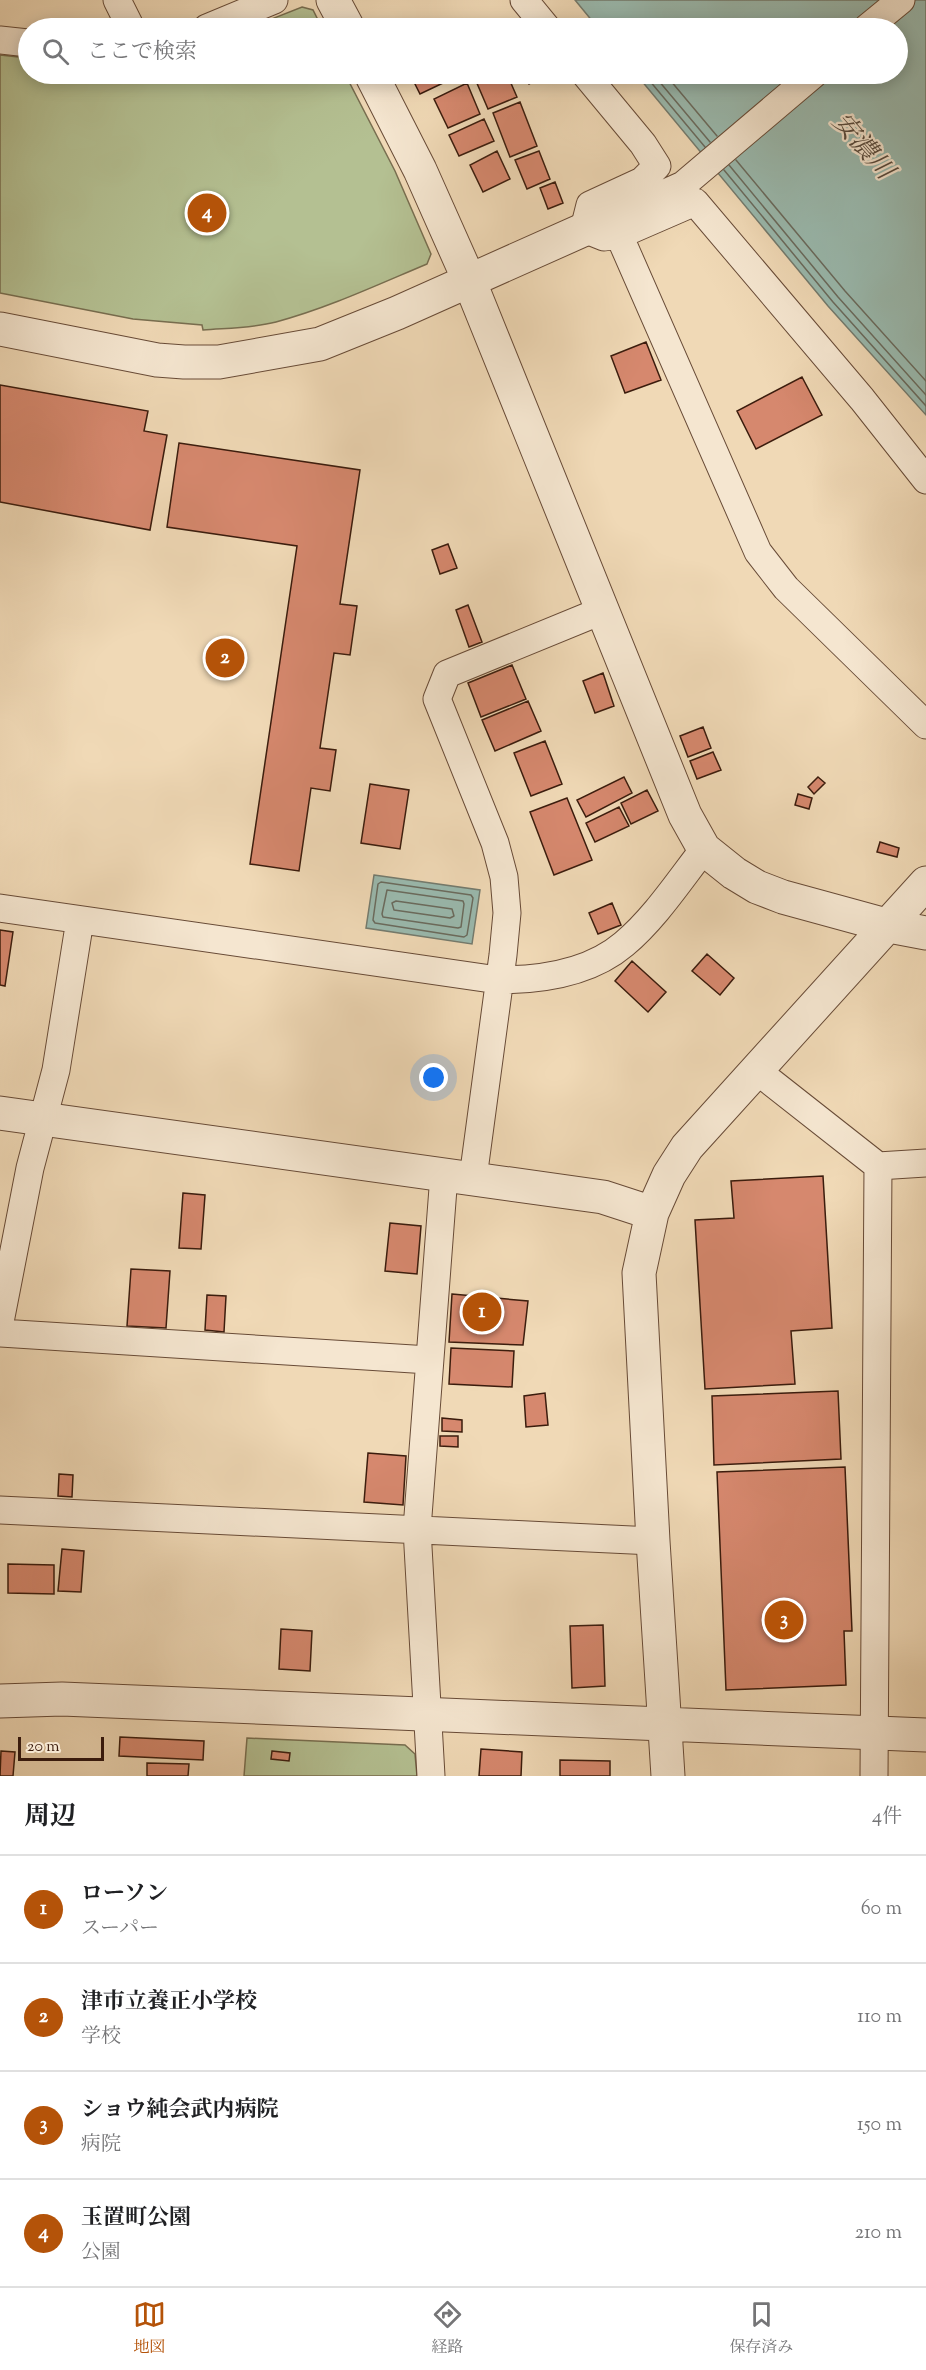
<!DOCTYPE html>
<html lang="ja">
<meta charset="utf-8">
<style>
:root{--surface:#fff;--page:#f6f6f6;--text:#202124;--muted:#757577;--line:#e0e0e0;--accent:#b45309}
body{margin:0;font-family:"Sorts Mill Goudy","Noto Serif JP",serif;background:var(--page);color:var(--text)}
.scale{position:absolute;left:18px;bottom:15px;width:86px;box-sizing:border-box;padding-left:6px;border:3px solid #3b1c0d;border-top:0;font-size:16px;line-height:21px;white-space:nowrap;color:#3b1c0d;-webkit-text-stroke:4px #f5e6d0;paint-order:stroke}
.you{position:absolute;left:434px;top:1078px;width:21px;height:21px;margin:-15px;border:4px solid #fff;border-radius:50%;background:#1a73e8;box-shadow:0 0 0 9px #1a73e833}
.badge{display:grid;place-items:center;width:39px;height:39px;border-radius:50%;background:var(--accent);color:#fff;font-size:20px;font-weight:700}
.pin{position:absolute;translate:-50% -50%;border:3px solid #fff;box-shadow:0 2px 6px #0006}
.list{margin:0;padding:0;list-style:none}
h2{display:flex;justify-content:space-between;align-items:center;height:78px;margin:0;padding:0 24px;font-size:26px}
h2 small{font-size:20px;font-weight:400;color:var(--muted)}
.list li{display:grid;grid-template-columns:39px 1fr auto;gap:18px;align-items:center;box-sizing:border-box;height:108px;padding:0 24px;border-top:2px solid var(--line)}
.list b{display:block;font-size:22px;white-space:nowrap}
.list p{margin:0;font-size:20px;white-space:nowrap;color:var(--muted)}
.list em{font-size:20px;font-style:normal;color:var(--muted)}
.icon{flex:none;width:33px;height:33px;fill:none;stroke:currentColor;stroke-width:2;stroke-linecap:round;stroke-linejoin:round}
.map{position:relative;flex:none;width:926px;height:1776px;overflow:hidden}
.search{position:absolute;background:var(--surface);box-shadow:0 3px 15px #0003;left:18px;right:18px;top:18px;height:66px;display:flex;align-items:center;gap:15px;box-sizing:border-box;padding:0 21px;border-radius:33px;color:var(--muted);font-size:22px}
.sheet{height:510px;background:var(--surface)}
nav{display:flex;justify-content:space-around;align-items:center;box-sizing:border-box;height:84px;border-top:2px solid var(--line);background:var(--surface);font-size:16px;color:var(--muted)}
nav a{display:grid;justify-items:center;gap:3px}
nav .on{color:var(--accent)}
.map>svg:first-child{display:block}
.green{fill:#b4c092;stroke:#786e50;stroke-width:1.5}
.water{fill:#9abaaf;stroke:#747b6e;stroke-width:1.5}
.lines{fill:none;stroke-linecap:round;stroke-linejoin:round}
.shore{stroke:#6a6b5e;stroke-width:1.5}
.building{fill:#d6886e;stroke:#3b1c0d;stroke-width:1.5}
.minor-casing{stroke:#684b37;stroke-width:29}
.tertiary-casing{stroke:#684b37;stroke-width:35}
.minor{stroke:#f5e6d0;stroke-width:27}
.tertiary{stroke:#f5e6d0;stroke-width:33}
.labels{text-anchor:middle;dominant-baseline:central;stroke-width:4.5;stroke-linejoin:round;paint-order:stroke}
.water-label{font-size:26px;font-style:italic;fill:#584b3e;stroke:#f5e6d0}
</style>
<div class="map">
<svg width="926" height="1776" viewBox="0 0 926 1776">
<rect width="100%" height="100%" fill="#f0d9b6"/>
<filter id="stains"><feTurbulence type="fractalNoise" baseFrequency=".00333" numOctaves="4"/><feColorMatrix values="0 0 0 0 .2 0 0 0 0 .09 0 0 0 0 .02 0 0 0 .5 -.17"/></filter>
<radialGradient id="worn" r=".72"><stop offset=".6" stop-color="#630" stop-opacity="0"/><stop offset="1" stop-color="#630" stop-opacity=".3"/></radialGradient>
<path class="green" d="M302 7 313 10 322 28H249Z
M0 55 28 58V74H345L395 171 431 254 427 264C377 285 328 308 276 322 253 328 227 328 203 330L202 325 133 319 0 293Z
M247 1738 405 1745 415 1754 417 1776H244Z"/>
<path class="water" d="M575 0H926V415L828 306 636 74H898V28H598Z
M374 875 480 890 472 944 366 928Z"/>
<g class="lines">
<path class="shore" d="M644 74 705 147
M653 74 710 142
M665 74 717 136
M736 160 845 291 926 381
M729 165 838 297 926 395
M724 170 833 302 926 406
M381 882 471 895 473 898 467 935 464 937 375 923 373 920 378 884Z
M387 890 463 901 464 904 461 927 458 928 383 917 382 914Z
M396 901 452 909 454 916 450 918 394 910 392 903Z"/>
</g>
<path class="building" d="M56 74H77L76 79 56 77Z
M410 74H462L420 94Z
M473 74H507L517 97 488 109Z
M522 74H547L529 84Z
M467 83 480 114 448 128 434 99Z
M520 102 537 146 510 157 493 113Z
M484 119 494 141 459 156 449 135Z
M497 151 510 179 483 192 470 165Z
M539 151 550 179 527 189 515 160Z
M555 182 563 203 548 209 540 188Z
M646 342 661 380 625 393 611 356Z
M802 377 822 415 756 449 737 411Z
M0 385 148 411 144 431 167 435 150 530 0 502Z
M179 443 360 470 340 604 357 606 350 655 334 653 320 748 336 750 330 791 311 788 299 871 250 864 297 546 167 527Z
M448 544 457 568 440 574 432 550Z
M468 605 482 642 469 647 456 610Z
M512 665 526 699 481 717 468 683Z
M603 673 614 706 595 713 583 681Z
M528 701 541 731 495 751 482 720Z
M703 727 711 748 688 757 680 736Z
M545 741 562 784 531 796 514 753Z
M713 752 721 770 697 779 690 761Z
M624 777 632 793 586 817 577 800Z
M818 777 825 783 814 794 808 787Z
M370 784 409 790 400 849 361 843Z
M647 790 658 811 631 824 621 803Z
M798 794 812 798 809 809 795 805Z
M567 798 592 860 554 875 530 812Z
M619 807 629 826 595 842 586 823Z
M880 842 899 848 897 857 877 852Z
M612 903 621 925 598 934 589 913Z
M0 930 13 932 5 986 0 985Z
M707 954 734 978 720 995 692 971Z
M632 961 666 992 648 1012 615 981Z
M823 1176 832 1328 791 1331 795 1384 705 1389 695 1220 734 1218 731 1181Z
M183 1193 205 1195 201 1249 179 1248Z
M390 1223 421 1226 417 1274 385 1271Z
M131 1269 170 1271 166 1328 127 1326Z
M452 1294 528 1301 523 1345 449 1342Z
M207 1295 226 1296 224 1332 205 1330Z
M451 1348 514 1351 512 1387 449 1384Z
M838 1391 841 1459 714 1465 712 1396Z
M545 1393 548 1425 526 1427 524 1396Z
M442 1418 462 1420V1432L442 1431Z
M440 1436H458V1447L440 1446Z
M368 1453 406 1456 403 1505 364 1502Z
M845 1467 852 1631H844L846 1685 726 1690 717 1472Z
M59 1474 73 1475 72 1497 58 1496Z
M62 1549 84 1551 81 1592 58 1591Z
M8 1564 54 1565V1594L8 1593Z
M603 1625 605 1686 572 1688 570 1626Z
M281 1629 312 1631 310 1671 279 1669Z
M120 1737 204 1741 203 1760 119 1756Z
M481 1749 522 1752 521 1776H479Z
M1 1751 15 1752 13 1776H0Z
M272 1751 290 1753 289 1761 271 1759Z
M560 1760 610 1761V1776H560Z
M147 1763 189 1764 188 1776H147Z"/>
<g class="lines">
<defs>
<path id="minor" d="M117 0 131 28
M524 0 547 28
M207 28 274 0
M867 28 901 0
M0 40 28 43
M585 74 643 144 657 166 642 181 590 205 584 229 604 237 619 235 695 202 862 399 926 480
M603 221 683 185 814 74
M619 235 758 552 786 588 926 725
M0 908 498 980C541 980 590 973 624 944 655 918 679 881 704 849
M756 1070 878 1166 926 1163
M473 1178 503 955 507 913 504 877 495 843 437 699 447 674 601 611
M0 1322 30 1168 56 1070 80 920
M0 1333 429 1360
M0 1510 653 1541
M431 1776 417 1529 444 1175
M874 1776 878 1166"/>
<path id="tertiary" d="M333 0 348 28
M371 74 420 170 469 280 685 815 704 849 734 873 757 887 783 897 889 926 926 933
M0 329 157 360 184 362H219L320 344 397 313 603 221
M0 1113 603 1197 652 1213
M0 1701 62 1699 926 1735
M668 1776 653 1541 639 1273 652 1213 669 1175 687 1147 926 883"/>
</defs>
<use href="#minor" class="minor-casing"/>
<use href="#tertiary" class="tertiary-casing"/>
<use href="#minor" class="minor"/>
<use href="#tertiary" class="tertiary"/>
</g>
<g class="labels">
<g class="water-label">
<text transform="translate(862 147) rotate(49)">安濃川</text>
</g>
</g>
<rect width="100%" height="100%" filter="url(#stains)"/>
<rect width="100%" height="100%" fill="url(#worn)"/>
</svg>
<div class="scale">20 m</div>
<div class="you"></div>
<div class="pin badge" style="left:482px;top:1312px">1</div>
<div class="pin badge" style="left:225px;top:658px">2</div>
<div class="pin badge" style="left:784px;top:1620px">3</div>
<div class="pin badge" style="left:207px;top:213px">4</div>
<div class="search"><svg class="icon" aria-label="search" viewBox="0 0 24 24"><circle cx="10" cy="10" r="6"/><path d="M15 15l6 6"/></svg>ここで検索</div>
</div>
<section class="sheet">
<h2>周辺<small>4件</small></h2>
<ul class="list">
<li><span class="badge">1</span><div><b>ローソン</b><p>スーパー</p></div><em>60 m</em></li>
<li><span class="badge">2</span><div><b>津市立養正小学校</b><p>学校</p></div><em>110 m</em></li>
<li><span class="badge">3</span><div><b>ショウ純会武内病院</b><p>病院</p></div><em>150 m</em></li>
<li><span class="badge">4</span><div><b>玉置町公園</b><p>公園</p></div><em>210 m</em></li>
</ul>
</section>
<nav>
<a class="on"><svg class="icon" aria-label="map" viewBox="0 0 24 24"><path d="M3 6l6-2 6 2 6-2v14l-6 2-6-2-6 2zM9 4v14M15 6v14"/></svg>地図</a>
<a><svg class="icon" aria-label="directions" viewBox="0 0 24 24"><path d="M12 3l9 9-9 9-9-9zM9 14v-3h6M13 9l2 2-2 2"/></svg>経路</a>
<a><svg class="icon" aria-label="saved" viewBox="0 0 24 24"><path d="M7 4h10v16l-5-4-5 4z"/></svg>保存済み</a>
</nav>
